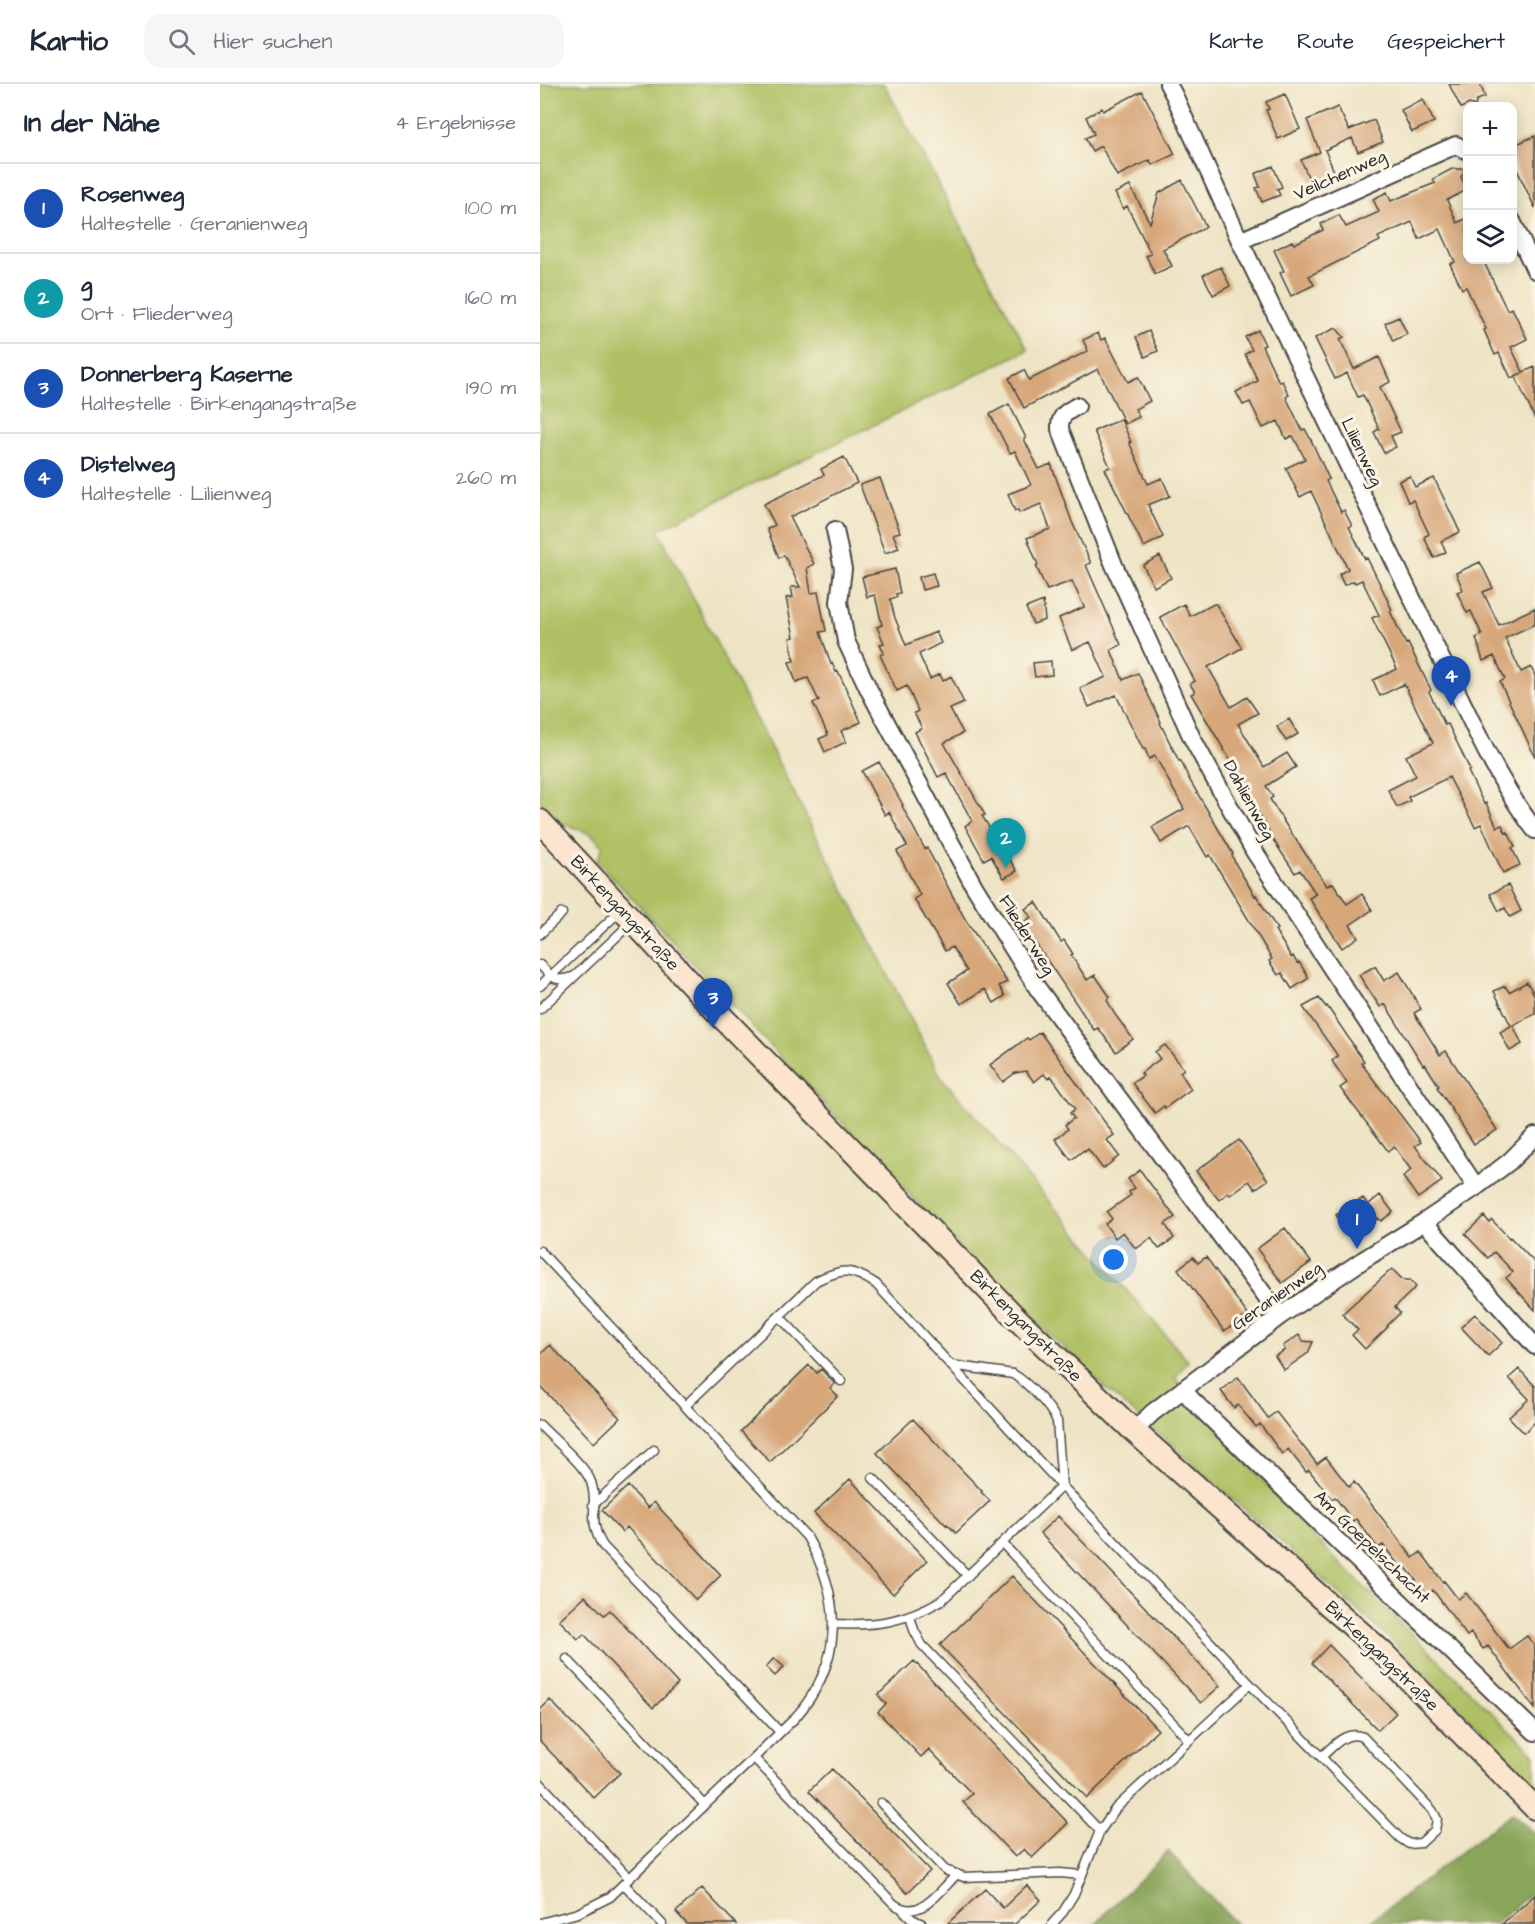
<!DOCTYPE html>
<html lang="de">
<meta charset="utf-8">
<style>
:root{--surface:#fff;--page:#f6f6f7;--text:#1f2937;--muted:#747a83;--line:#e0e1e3;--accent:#b5179e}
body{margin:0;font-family:"Architects Daughter",sans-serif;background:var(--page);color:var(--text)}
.controls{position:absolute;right:18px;top:18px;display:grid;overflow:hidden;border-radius:12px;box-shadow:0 3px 15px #0003}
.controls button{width:54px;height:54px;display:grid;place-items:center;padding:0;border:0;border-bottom:2px solid var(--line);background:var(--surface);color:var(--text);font:30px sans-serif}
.you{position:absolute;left:574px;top:1176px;width:21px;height:21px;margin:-15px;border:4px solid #fff;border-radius:50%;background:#1a73e8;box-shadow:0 0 0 9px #1a73e833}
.badge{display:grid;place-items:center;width:39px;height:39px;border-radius:50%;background:var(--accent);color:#fff;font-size:20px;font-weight:700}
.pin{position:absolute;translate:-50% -50px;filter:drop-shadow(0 2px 3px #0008)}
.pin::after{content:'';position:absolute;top:32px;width:21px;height:18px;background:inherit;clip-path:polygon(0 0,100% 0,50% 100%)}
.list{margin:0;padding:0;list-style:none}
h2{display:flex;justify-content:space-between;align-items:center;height:78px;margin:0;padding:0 24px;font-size:26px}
h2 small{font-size:20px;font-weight:400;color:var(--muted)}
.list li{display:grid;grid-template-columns:39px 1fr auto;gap:18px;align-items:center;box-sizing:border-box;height:90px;padding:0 24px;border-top:2px solid var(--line)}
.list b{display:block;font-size:22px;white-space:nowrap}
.list p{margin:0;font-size:20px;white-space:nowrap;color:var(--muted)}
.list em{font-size:20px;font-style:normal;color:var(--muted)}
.icon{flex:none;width:33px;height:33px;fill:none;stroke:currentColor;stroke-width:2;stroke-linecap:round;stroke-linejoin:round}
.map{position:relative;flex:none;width:995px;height:1840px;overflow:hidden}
header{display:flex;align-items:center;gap:36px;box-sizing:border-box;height:84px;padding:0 30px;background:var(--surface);border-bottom:2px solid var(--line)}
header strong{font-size:28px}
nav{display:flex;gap:33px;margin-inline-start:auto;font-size:21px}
.search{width:420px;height:54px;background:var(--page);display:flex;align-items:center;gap:15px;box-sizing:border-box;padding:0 21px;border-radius:18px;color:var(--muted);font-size:22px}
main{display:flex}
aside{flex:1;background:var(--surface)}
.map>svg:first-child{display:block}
.green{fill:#aec064;stroke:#6c7648;stroke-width:1.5}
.forest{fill:#8aa65a;stroke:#5a6842;stroke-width:1.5}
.building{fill:#d7a77a}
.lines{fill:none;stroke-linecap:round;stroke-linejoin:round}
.lane-casing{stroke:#484742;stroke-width:11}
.street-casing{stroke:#484742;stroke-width:20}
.secondary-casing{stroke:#484742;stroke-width:26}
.lane{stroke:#fff;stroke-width:8}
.street{stroke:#fff;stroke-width:16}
.secondary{stroke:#fce5cf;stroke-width:22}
.labels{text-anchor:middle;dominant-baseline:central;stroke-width:6;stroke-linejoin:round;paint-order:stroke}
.street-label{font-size:18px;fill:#2b2b2b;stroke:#fcf5e5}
</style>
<header>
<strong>Kartio</strong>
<div class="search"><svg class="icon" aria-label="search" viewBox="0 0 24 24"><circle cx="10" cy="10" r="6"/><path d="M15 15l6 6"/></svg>Hier suchen</div>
<nav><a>Karte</a><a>Route</a><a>Gespeichert</a></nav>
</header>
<main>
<aside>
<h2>In der Nähe<small>4 Ergebnisse</small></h2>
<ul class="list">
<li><span class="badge" style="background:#1a4fb4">1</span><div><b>Rosenweg</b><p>Haltestelle · Geranienweg</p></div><em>100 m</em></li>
<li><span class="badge" style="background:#0f9aa8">2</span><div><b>g</b><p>Ort · Fliederweg</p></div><em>160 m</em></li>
<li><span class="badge" style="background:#1a4fb4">3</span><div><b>Donnerberg Kaserne</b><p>Haltestelle · Birkengangstraße</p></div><em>190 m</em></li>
<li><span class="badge" style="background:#1a4fb4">4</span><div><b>Distelweg</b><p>Haltestelle · Lilienweg</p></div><em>260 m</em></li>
</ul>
</aside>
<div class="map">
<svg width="995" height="1840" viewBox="0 0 995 1840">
<rect width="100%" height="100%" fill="#fcf5e5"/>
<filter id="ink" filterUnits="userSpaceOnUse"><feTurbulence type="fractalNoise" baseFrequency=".0167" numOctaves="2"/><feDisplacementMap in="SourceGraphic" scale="12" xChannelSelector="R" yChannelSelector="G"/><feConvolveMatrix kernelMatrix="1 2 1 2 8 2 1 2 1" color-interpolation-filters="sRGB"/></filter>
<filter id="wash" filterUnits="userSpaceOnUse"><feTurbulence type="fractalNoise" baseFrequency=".008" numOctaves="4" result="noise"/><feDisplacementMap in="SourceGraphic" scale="24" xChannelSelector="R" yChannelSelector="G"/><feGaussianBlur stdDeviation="1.35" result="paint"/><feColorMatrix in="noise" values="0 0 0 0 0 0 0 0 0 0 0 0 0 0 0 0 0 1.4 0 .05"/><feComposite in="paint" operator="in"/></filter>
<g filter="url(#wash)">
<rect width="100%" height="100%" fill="#eee4c5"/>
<path class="green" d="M0 0H344L488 266 118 446 401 993 648 1277 635 1294 762 1442 995 1671V1701L853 1558 631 1360 566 1305 414 1158 57 777 63 762 51 750 20 738 0 717Z"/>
<path class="forest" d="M972 1729 995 1749V1806L955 1840H827Z
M628 1767 696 1840H555Z"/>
<g id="blocks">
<path class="building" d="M909 0H940L945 13 937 16 935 22 929 20 921 24Z
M602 7 635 70 612 81 610 76 577 92 561 62 552 67 545 54 554 50 546 33 562 24 563 27Z
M745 10 760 45 738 55 726 26 729 25 726 18Z
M883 15 894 38 872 48 861 26Z
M798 23 809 46 834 36 843 58 818 68 812 54 785 66 796 92 772 102 761 76 780 68 767 36Z
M995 52V124L972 75V62Z
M733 82 742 103 737 105 740 111 722 118 716 104 720 103 715 90Z
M912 85H926L921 93 927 106 907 116 917 139 927 134V176H943L967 226 972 224 987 255 971 263 983 288 995 283V335L975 292 982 289 971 294 959 269 955 271 944 246 946 245 926 203 922 205 910 180 915 178 900 145 879 155 872 138 838 153 840 157 769 192 774 201 751 212 740 189 744 187 734 166 752 157 754 160 783 146 781 140 799 131 806 143 839 128 833 115 847 108 851 117 895 99 893 95Z
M642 96 666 143 623 165 632 182 615 190 606 172 611 170 587 122 583 125 575 109 590 102 610 139 619 109Z
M681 183 690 202 673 211 663 191Z
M859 233 867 250 853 257 845 239Z
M796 244 804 253 800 255 814 285 839 273 850 298 840 303 861 348 851 352 856 363 844 369 834 348 839 345 823 311 818 313 807 289 795 295 775 254Z
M718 246 725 261 722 262 739 298 742 297 749 311 746 313 762 346 765 345 772 358 789 395 786 397 801 428 804 426 812 442 809 443 825 475 827 474 841 502 852 526 850 527 866 560 868 559 891 606 889 608 905 641 908 640 923 671 930 686 928 687 936 704 944 720 946 719 957 743 962 741 966 749 968 748 975 763 972 764 980 781 963 789 941 740 935 743 909 693 868 713 870 717 857 723 848 706 876 692 866 672 893 659 864 600 840 612 833 596 857 585 832 534 839 531 822 496 815 499 814 497 804 501 799 490 808 485 771 407 760 413 746 384 765 375 753 352 746 355 738 337 723 344 710 318 703 321 696 308 718 297 705 270 712 266 705 253Z
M609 247 618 267 605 273 596 253Z
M558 249 561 256 565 254 588 298 598 293 610 317 595 325 599 333 585 340 558 285 484 324 469 294 484 286 489 296 548 267 543 256Z
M469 320 486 354 484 355 499 385 511 380 532 438 551 479 546 481 581 561 571 566 583 596 598 589 621 638 620 639 639 677H641L649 695 693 770 692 771 695 779 715 812 716 811 737 845 735 846 751 873 753 872 757 879 759 878 769 894 752 905 742 889 738 891 729 877 732 875 670 771 667 773 649 742 621 759 612 743 644 725 615 672 609 675 605 665H603L576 611 549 623 540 604 566 593 550 558 532 566 519 534 544 523 532 497 507 506 496 482 498 481 487 454 510 445 501 420 479 429 478 426 475 427 468 410 491 401 475 367 470 369 450 330Z
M581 335 591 358H589L608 400 622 394 630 412 608 421 623 453 604 463 565 385 570 383 554 347Z
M304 373 317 399 250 433 274 480 267 484 271 509 278 508 286 547 280 548 291 580 292 579 296 588 298 587 321 638 301 647 306 658 285 668 279 655 288 651 273 619 279 617 268 594 256 598 249 578 254 577 250 554 254 553 246 514 253 513 251 503H260L244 471 239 474 227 445 235 441 224 420 284 391 281 385Z
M870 392 875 403 894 394 920 448 901 457 906 468 894 474 884 453 889 450 873 416 868 418 859 397Z
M340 394 360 448 353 450 359 464 345 469 320 401Z
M620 472 631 494 614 503 603 481Z
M940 478 953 504 943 508 959 541 995 524V540L965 554 981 588 991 583 995 592V673L960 598 965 595 954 572 943 577 936 554 942 551 931 527 927 529 917 508 923 506 916 489Z
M355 485 360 509 356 510 357 513 350 515 355 534 366 561 396 548 401 559 379 570 390 595 400 590 403 597 411 592 424 619 410 625 423 649 404 659 445 731 442 732 477 787 464 794 451 772 444 776 425 742 432 737 406 689 398 693 375 648 382 644 374 629 378 627 367 602 357 607 340 571 344 569 340 560 344 559 337 543 342 541 335 511 327 513 322 493Z
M393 489 397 502 382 506 379 493Z
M503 517 505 536 493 540 486 524Z
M644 520 650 532 674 520H676L702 564 668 583 691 623 707 613 718 629 698 640 724 683 747 669 756 683 726 702 733 713 730 715 744 738 787 802 793 799 807 820 822 810 832 826 810 841 818 853 802 864 769 814 776 810 760 786 755 789 728 748 729 747 703 702 705 701 651 610 655 608 650 600 655 597 620 533Z
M511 577 512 591 495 593 493 579Z
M749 635 758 650 746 657 737 643Z
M339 678 363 721 362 722 381 758 385 765 387 764 425 835 467 898 459 902 465 912 454 919 445 905 421 920 408 899 427 887 412 863 405 867 374 815 380 811 357 767 367 762 349 728 345 731 322 687Z
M968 801 981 827 970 833 965 824 959 827 950 810Z
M496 818 521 858 524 856 533 870 531 871 547 896 555 891 570 913 567 916 574 929 593 955 576 968 558 944 554 946 482 839 491 833 485 825Z
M835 882 844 897 859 888 881 925 874 929 900 971 906 967 957 1046 934 1060 897 1003 899 1002 885 980 883 981 845 920 840 923 819 891Z
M987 898 995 912V930L973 941 982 960 970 967 960 948 971 942 954 907 965 902 969 908Z
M779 914 786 923 787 922 814 962H813L824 977 821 979 881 1058 875 1062 902 1097 878 1114 863 1093 871 1086 854 1062 848 1067 800 1004 807 999 792 977 798 972 763 923Z
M500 948 574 1051 567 1056 579 1072 563 1085 548 1065 545 1068 544 1066 531 1076 515 1055 528 1045 525 1041 534 1034 530 1029 535 1025 511 992 508 995 504 990 494 998 486 987 475 989 463 998 450 981 487 954 489 956Z
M625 961 644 985 640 988 651 1005 625 1024 624 1022 615 1029 592 999 603 992 601 989 620 975 615 968Z
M699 1056 728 1096 715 1105 709 1097 690 1111 688 1109 679 1116 656 1087Z
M600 1086 635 1133 625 1140 634 1154 619 1165 611 1154 596 1165 583 1148 575 1154 565 1140 572 1135 567 1128 591 1111 589 1108 595 1104 588 1095Z
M840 1111 853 1128 841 1137 838 1134 809 1152 796 1131 823 1114 828 1121Z
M944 1132 949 1138 952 1136 969 1154 970 1153 995 1179V1226L966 1194 973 1188 963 1177 954 1168 948 1174 925 1150Z
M745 1144 771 1178 742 1199 717 1165Z
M653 1173 658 1179 666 1173 708 1231 684 1247 638 1185Z
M852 1185 863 1196H870L876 1203 855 1223 860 1229 847 1242 848 1243 825 1265 812 1251 818 1246 802 1230Z
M935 1230 962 1259 948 1272 921 1243Z
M759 1251 763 1257 773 1258 768 1269 744 1286 735 1272 745 1266 743 1262Z
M10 1261 80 1334 54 1359 0 1302V1271Z
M269 1281 277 1289 281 1285 295 1300 290 1304 298 1312 230 1378 201 1347Z
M979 1285 995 1302V1338L984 1349 969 1333 989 1315 969 1294Z
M698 1293 728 1334 736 1328 777 1380 786 1373 809 1403 814 1398 873 1474 881 1468 903 1498 904 1497 918 1515 926 1509 969 1565 987 1552 995 1562V1625L948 1562 943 1565 931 1549 927 1552 893 1506 887 1511 864 1481 861 1484 843 1461 838 1464 816 1435 813 1437 795 1413 792 1415 769 1386 766 1388 748 1365 742 1370 720 1340 716 1343 698 1321 694 1324 681 1307Z
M373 1335 442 1407 441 1408 450 1417 416 1449 407 1440 406 1441 337 1369Z
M310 1395 387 1477 353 1510 274 1429Z
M88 1402 108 1424 114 1418 181 1491 156 1516 87 1443 82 1448 62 1426Z
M518 1432 680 1602 661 1619 500 1449Z
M472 1492 618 1646 547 1714 400 1561Z
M45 1512 64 1531 70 1526 138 1600 113 1624 44 1550 38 1555 19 1536Z
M789 1561 856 1629 838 1646 772 1579Z
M234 1574 244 1583 235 1592 226 1583Z
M374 1577 528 1739 492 1774 484 1765 475 1773 423 1718 432 1710 389 1665 381 1673 338 1628 346 1620 338 1611Z
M10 1616 80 1689 54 1714 0 1657V1626Z
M292 1685 390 1787 367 1809 269 1707Z
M487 1801 501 1816 475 1840H407L445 1805 463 1824Z
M162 1804 196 1840H147L136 1828Z
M995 1811V1840H962Z"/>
</g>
</g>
<g filter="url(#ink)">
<use href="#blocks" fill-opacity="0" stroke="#484742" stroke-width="1.5"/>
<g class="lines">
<defs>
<path id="lane" d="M0 850 22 829
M0 881C12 893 15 899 32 893
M0 902 81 826
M0 925 92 838
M0 1167 267 1453C303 1516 304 1579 254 1635L70 1813 38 1829 0 1839
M239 1232 301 1297
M411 1281 473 1290C488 1299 510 1322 517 1337L522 1402 710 1600 860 1754 869 1760 881 1759 895 1746 897 1735 892 1726 823 1653C805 1646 794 1662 781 1673
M145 1322 276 1197C303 1184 311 1184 336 1200L522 1402 402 1516C364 1538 337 1542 294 1540
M0 1341C13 1355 45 1381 51 1398 59 1421 47 1437 63 1462L240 1648
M333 1394 428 1492
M53 1421 114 1366
M462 1459 649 1656
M370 1532 374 1546 382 1561 560 1747
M27 1575 165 1721
M214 1674 354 1820C380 1838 399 1808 417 1790
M0 1699 89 1794
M341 1719 405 1786 424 1793 520 1789 542 1791
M84 1800 122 1840
M363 1826 372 1835 382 1840
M512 1840 523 1828 534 1810 560 1747 576 1724 710 1600"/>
<path id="street" d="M628 0 634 11 700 157 936 647C953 682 971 715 995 746
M972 137 995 186
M700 157 916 61 928 67
M537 322C527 328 519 331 520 345L574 481 652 654 714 767 936 1103
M295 446 303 485 299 518 306 557 330 608 434 802 498 905 740 1232
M884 1138 995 1262
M643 1305 652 1316 995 1648
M594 1347 612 1329 740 1232 823 1176 884 1138 936 1103 969 1078 995 1052"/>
<path id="secondary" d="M0 737 183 934 474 1232 594 1347 843 1569 995 1724"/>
</defs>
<use href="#lane" class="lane-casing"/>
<use href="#street" class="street-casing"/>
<use href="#secondary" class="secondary-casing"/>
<use href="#lane" class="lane"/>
<use href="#street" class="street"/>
<use href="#secondary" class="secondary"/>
</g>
</g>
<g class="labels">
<g class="street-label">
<text transform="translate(800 91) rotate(-24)">Veilchenweg</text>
<text transform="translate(822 368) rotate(64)">Lilienweg</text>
<text transform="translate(709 716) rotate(61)">Dahlienweg</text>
<text transform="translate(85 829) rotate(47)">Birkengangstraße</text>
<text transform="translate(487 851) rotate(58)">Fliederweg</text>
<text transform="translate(737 1212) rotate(-35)">Geranienweg</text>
<text transform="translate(486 1242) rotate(45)">Birkengangstraße</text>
<text transform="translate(832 1463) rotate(44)">Am Goepelschacht</text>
<text transform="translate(842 1572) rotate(44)">Birkengangstraße</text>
</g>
</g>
</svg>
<div class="controls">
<button>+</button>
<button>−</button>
<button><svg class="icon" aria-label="layers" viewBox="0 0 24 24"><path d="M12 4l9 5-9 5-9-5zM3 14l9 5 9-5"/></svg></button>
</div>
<div class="you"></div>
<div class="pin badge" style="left:817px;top:1165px;background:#1a4fb4">1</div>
<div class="pin badge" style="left:466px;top:784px;background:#0f9aa8">2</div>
<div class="pin badge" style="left:173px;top:944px;background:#1a4fb4">3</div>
<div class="pin badge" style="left:911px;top:622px;background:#1a4fb4">4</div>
</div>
</main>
